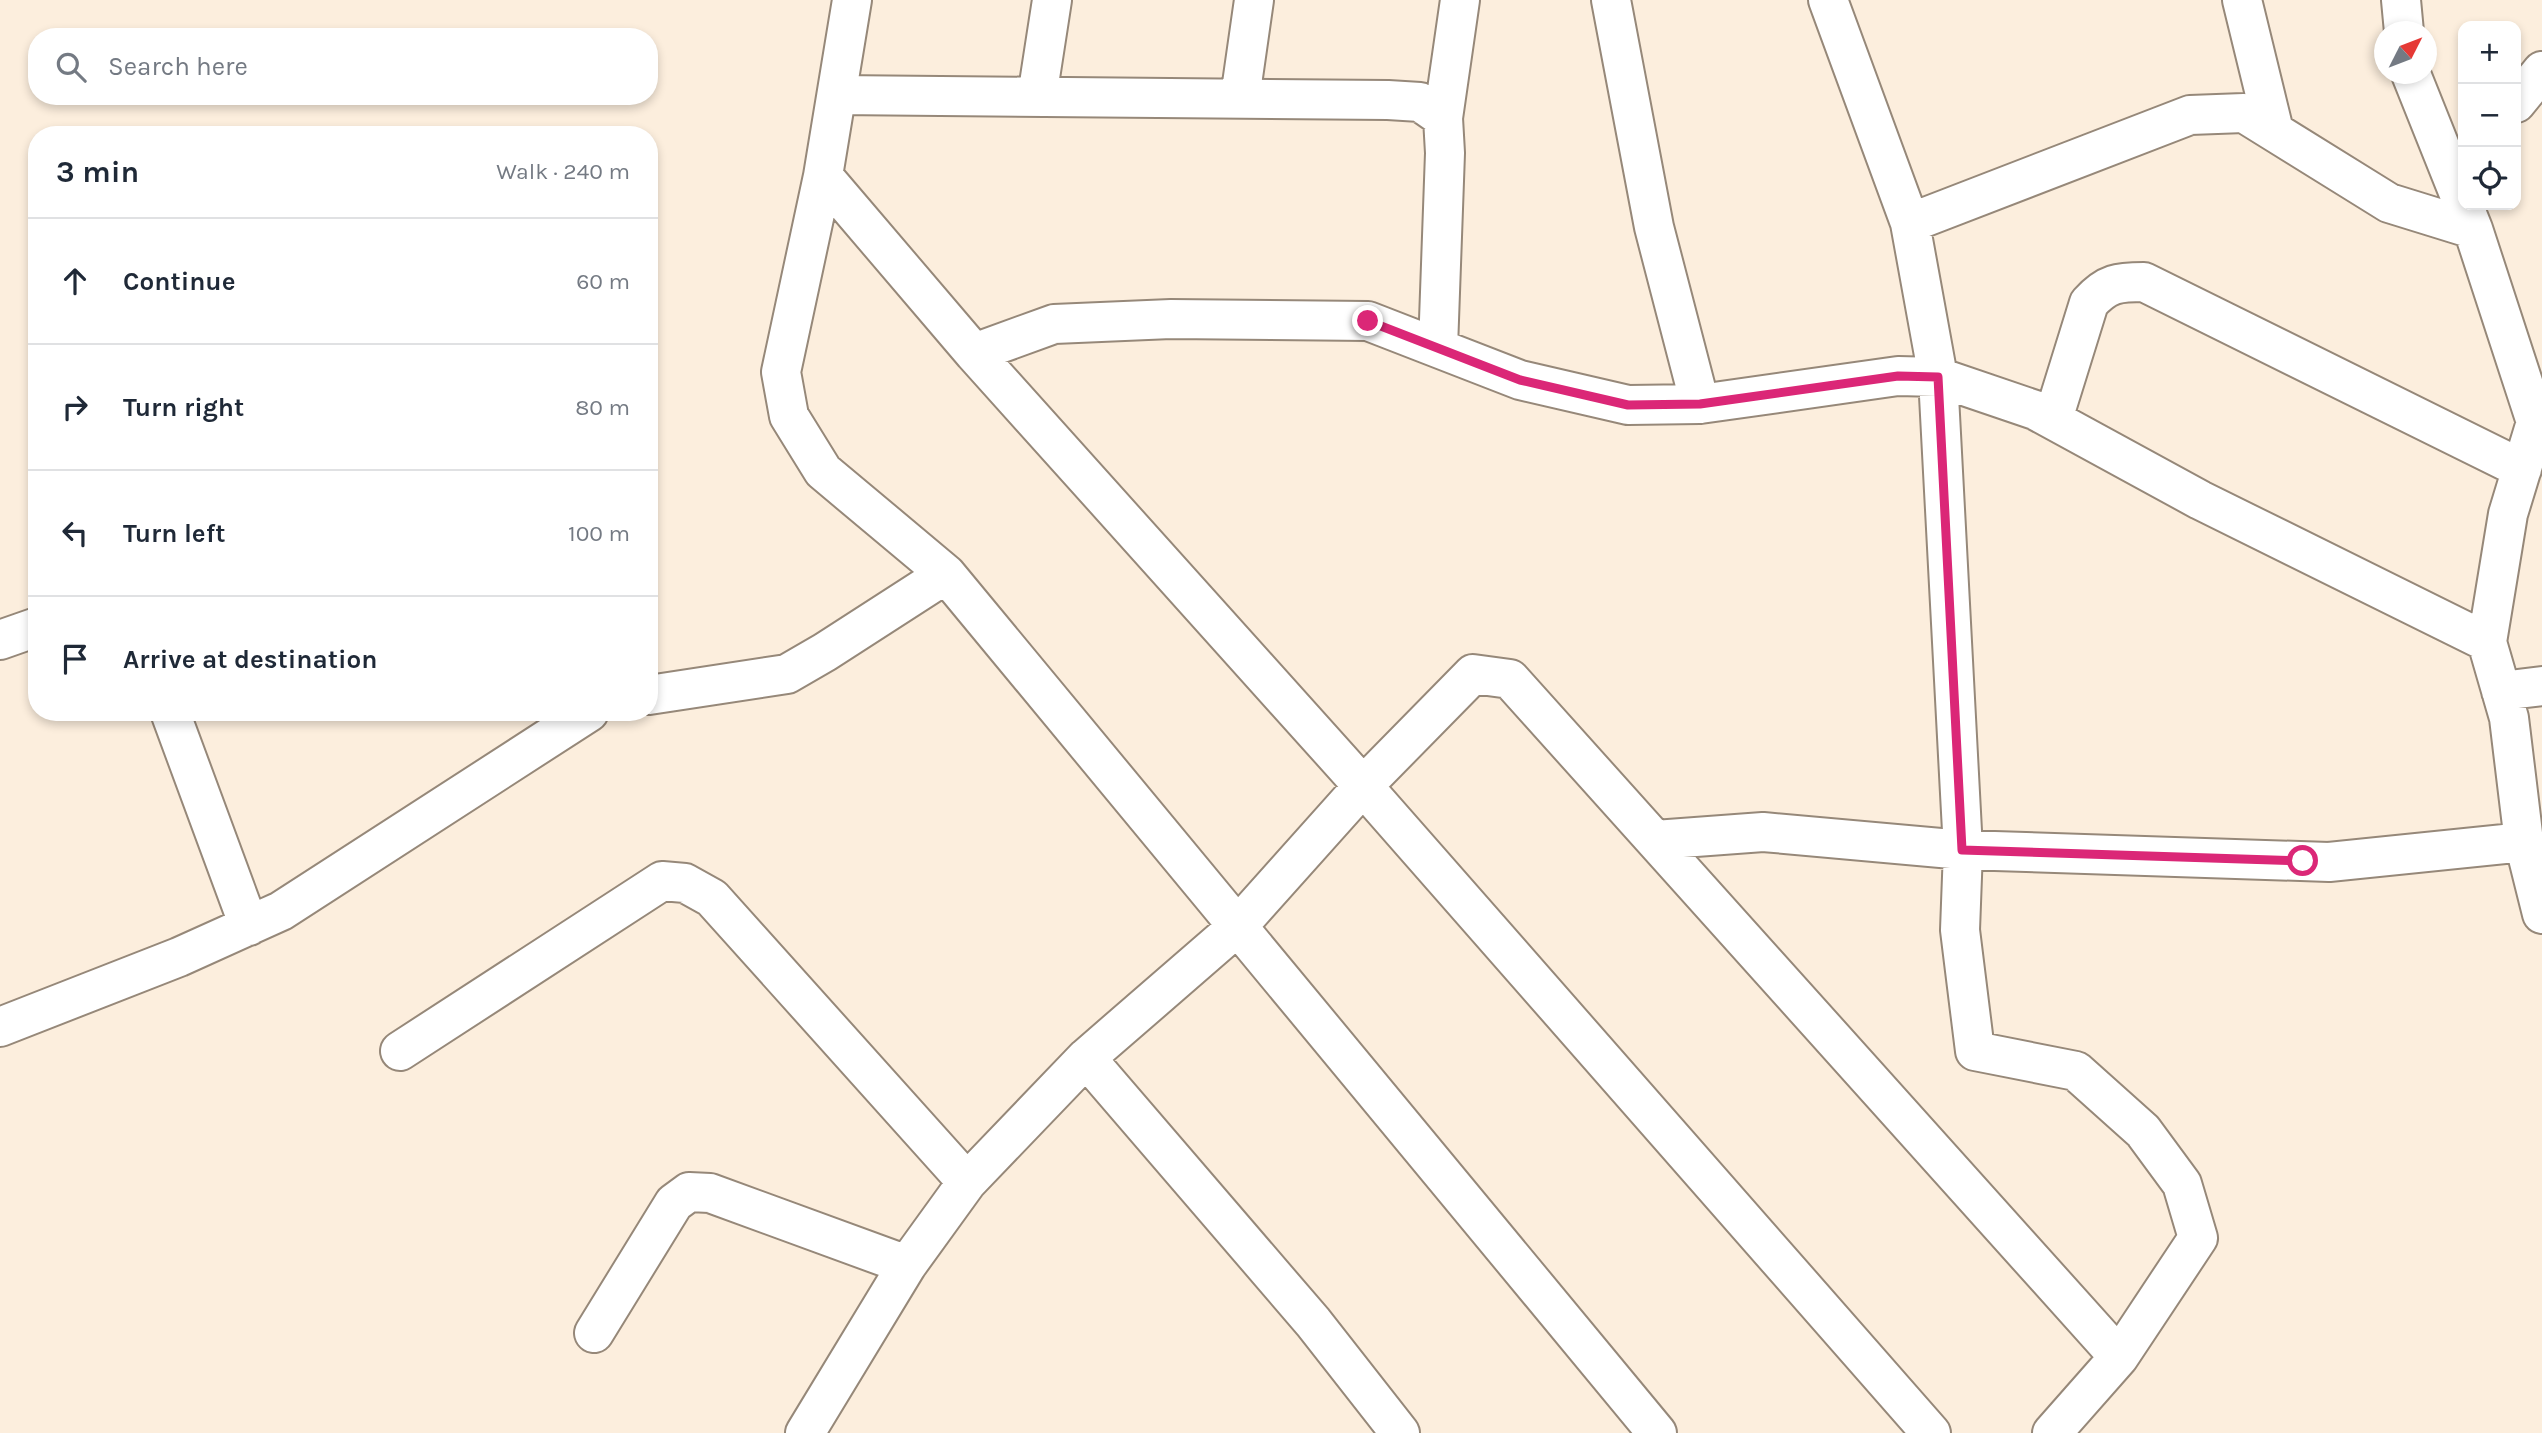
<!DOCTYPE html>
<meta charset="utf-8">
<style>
:root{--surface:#fff;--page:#f2f2f3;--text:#1f2937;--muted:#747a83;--line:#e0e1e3}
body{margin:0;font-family:Karla,sans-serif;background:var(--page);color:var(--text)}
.controls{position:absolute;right:21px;top:21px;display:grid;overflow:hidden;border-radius:14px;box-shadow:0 4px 10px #0003}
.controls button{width:63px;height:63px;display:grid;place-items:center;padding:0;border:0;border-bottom:2px solid var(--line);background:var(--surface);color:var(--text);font:35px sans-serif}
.compass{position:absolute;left:2374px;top:21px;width:63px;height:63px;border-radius:50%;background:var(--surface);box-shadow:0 4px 10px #0003;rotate:48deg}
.stop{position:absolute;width:21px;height:21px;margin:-16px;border:5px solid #db2777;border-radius:50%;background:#fff}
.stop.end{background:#db2777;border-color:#fff;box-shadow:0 2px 7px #0008}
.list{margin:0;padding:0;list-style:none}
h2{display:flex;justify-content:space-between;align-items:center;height:91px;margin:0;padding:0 28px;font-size:30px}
h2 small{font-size:23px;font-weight:400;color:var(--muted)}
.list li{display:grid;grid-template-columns:46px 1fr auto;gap:21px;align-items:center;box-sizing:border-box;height:126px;padding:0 28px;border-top:2px solid var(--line)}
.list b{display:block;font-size:26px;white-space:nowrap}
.list em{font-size:23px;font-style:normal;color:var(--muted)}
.icon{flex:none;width:38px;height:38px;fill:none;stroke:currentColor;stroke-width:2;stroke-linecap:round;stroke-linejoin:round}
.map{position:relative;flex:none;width:2542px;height:1433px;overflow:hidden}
.search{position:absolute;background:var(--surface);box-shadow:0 4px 10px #0003;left:28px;top:28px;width:630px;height:77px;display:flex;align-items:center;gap:18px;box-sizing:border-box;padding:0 24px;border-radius:28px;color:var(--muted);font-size:26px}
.panel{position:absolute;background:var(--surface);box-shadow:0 4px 10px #0003;left:28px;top:126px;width:630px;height:595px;border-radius:28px}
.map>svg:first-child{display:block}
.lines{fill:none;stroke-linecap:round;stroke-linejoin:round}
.minor-casing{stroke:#968879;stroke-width:42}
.minor{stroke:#fff;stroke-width:38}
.route{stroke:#db2777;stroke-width:9}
</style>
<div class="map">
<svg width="2542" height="1433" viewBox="0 0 2542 1433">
<rect width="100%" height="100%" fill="#fceedd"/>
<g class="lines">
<defs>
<path id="minor" d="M852 0 823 176 781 372 789 416 823 471 946 574 1657 1433
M1611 0 1654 227 1700 404
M1828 0 1910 223 1938 377 1963 850 1960 930 1975 1051 2076 1071 2143 1131 2182 1184 2198 1238 2119 1357 2052 1433
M2242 0 2274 131
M2401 0 2404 32
M2411 74 2473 229 2536 422 2508 514 2487 642 2509 718 2524 842 2542 914
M837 95 1388 100 1420 102 1443 118 1445 153 1438 348
M1037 97 1052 0
M1240 98 1254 0
M2516 103 2542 71
M1443 118 1460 0
M823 176 974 353 1363 786 1931 1433
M1910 223 2190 115 2244 113 2389 203 2473 229
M974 353 1054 324 1171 319 1368 321 1520 380 1628 405 1700 404 1898 376 1938 377 2035 410 2200 500 2487 642
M2053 419 2089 303C2107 283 2118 282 2144 282L2522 469
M0 640 37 627
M2501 691 2542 686
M649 695 787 674 825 652 946 574
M170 712 249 926
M1655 840 1763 832 1963 850 2329 862 2524 842
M0 1027 179 957 281 911 589 712
M400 1051 662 881 685 883 712 898 967 1182
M1086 1058 1313 1322 1400 1433
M594 1333 674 1203 689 1192 710 1193 907 1265
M805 1433 907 1265 967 1182 1086 1058 1237 927 1363 786 1473 674 1510 679 2119 1357"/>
</defs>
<use href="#minor" class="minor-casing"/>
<use href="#minor" class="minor"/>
</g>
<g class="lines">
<path class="route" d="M1368 321 1520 380 1628 405 1700 404 1898 376 1938 377 1962 850 2303 861"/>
</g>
</svg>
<div class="controls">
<button>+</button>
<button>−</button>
<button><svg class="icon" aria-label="locate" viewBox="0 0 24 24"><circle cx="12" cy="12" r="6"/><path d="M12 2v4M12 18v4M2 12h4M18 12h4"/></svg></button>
</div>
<svg class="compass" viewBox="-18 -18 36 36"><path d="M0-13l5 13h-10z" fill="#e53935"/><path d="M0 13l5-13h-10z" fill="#747a83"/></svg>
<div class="stop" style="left:2303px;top:861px"></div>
<div class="stop end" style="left:1368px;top:321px"></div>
<div class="search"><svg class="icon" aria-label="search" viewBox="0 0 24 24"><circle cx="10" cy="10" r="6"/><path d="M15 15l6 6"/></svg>Search here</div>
<section class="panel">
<h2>3 min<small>Walk · 240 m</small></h2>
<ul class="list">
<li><svg class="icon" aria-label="ahead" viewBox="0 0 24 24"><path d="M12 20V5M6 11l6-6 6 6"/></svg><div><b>Continue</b></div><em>60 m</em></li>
<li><svg class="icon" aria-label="right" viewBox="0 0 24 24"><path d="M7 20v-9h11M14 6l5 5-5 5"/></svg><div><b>Turn right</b></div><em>80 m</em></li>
<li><svg class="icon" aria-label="left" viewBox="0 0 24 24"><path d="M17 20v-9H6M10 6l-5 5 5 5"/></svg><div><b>Turn left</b></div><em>100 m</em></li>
<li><svg class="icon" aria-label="arrive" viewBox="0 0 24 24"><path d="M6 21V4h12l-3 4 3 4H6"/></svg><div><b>Arrive at destination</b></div></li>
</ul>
</section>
</div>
